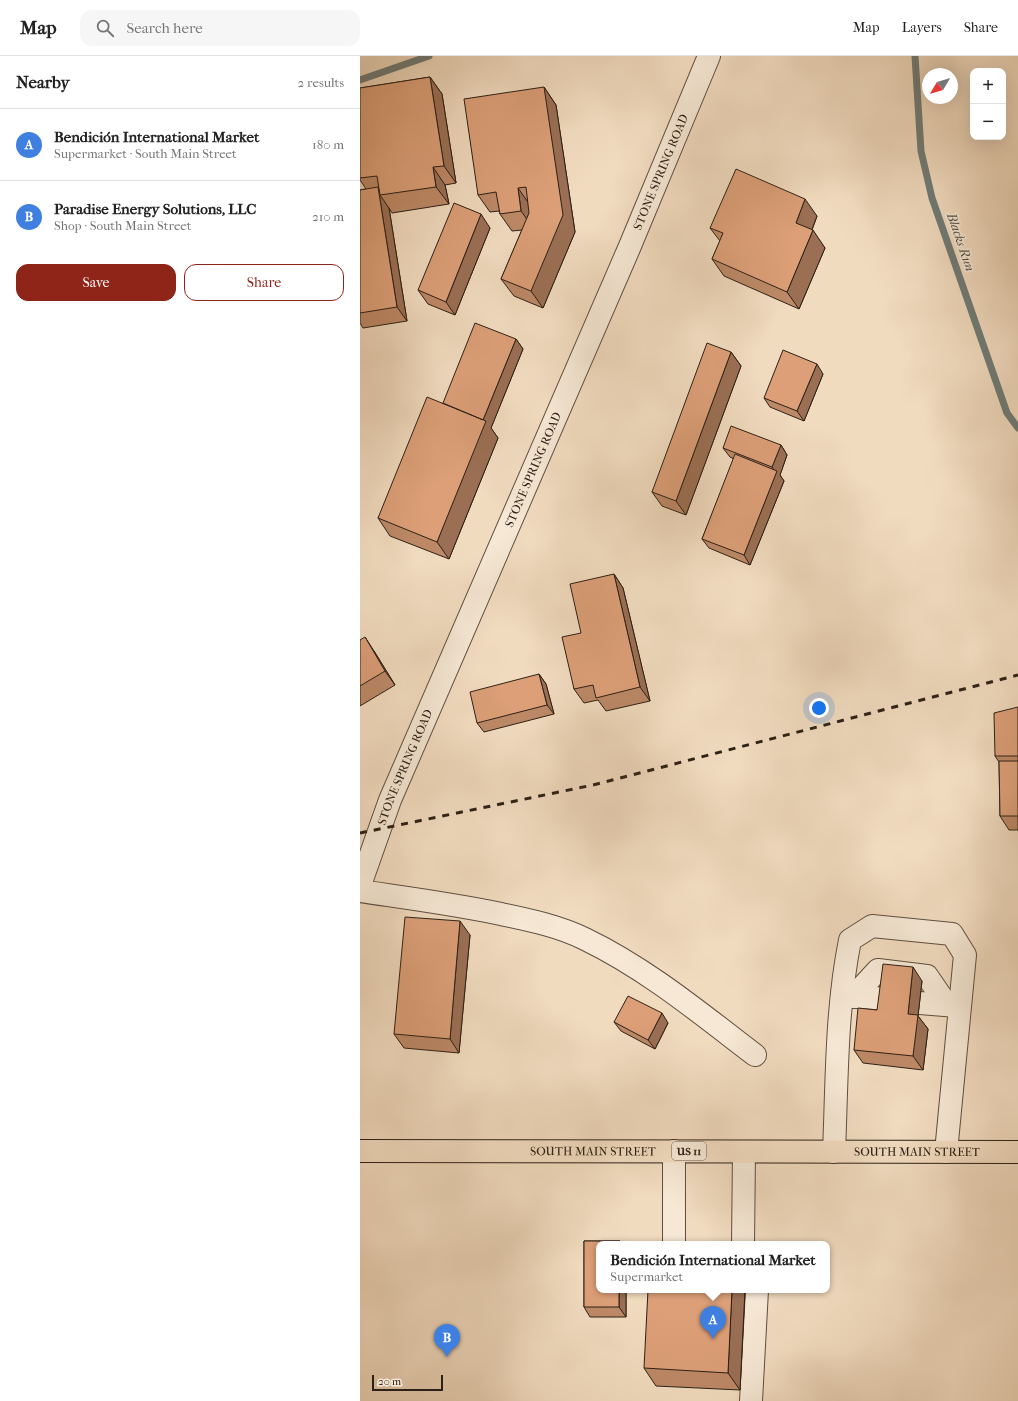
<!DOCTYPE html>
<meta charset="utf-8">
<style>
:root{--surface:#fff;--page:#f6f6f6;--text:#222;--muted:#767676;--line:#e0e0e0;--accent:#8f2418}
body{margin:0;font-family:"IM FELL French Canon",serif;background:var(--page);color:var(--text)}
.controls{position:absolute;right:12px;top:12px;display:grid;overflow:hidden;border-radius:8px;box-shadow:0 4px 16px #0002}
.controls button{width:36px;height:36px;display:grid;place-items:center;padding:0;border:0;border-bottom:1px solid var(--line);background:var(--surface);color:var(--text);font:20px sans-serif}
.compass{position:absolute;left:562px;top:12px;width:36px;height:36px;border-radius:50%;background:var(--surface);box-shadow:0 4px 16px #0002;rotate:232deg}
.scale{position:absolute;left:12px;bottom:10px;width:71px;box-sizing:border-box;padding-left:4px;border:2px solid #2d2016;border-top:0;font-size:11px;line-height:14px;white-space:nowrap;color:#2d2016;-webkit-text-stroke:3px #f6e8d5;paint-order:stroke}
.you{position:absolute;left:459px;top:652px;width:14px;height:14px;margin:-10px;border:3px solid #fff;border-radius:50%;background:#1a73e8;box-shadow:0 0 0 6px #1a73e833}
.badge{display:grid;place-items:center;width:26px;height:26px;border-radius:50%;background:var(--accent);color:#fff;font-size:13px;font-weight:700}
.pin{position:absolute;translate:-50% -33px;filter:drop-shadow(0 1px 2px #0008)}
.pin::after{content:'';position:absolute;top:21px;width:14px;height:12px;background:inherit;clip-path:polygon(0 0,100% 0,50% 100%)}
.popup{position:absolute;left:236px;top:1185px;width:234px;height:52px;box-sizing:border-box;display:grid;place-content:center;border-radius:8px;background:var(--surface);filter:drop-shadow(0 1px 3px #0005);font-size:13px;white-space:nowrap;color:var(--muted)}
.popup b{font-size:15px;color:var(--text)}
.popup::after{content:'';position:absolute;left:50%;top:100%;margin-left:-8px;border:8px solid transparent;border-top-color:var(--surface)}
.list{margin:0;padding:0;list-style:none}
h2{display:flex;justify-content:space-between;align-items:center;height:52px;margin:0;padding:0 16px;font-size:17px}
h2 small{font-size:13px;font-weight:400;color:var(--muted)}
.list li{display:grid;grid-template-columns:26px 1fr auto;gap:12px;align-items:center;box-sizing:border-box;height:72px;padding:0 16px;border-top:1px solid var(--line)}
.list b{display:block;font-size:15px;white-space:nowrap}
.list p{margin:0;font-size:13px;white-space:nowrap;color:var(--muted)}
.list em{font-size:13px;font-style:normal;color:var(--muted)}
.actions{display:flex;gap:8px;padding:12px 16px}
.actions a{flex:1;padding:9px 0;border:1px solid var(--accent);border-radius:12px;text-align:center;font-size:14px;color:var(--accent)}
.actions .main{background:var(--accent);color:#fff}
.icon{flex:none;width:22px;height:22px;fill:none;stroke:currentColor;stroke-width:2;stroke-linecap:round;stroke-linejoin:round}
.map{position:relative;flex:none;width:658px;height:1345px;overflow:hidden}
header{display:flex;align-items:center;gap:24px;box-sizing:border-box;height:56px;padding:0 20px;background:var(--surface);border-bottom:1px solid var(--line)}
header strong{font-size:19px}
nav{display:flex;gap:22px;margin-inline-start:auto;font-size:14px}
.search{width:280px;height:36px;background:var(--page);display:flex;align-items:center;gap:10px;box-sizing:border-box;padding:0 14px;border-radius:12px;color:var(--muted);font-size:15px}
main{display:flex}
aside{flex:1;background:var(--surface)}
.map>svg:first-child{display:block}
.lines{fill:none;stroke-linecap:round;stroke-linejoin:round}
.stream{stroke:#707c78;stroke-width:7}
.minor-casing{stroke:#5e4f40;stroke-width:24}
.major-casing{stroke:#2d2016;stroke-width:24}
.minor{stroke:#f6e8d5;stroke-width:22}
.major{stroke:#f1dbbf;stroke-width:22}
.rail{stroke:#2d2016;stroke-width:3;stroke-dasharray:7 7;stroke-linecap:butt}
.wall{fill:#bd8967;stroke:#2d2016}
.shaded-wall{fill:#9a6f54;stroke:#2d2016}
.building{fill:#dc9f78;stroke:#2d2016}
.labels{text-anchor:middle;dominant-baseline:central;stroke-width:3.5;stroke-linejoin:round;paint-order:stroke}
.shield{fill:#f6e8d5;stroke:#695c4f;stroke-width:1}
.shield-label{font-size:11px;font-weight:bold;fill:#2d2016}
.street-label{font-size:12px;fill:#2d2016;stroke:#f6e8d5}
.water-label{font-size:13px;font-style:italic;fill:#4f4e47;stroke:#f6e8d5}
</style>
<header>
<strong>Map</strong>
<div class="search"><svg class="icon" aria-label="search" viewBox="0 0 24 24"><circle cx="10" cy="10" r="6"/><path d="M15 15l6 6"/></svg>Search here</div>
<nav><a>Map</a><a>Layers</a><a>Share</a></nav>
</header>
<main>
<aside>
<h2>Nearby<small>2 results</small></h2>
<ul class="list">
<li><span class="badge" style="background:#3f7fe0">A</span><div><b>Bendición International Market</b><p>Supermarket · South Main Street</p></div><em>180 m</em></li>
<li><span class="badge" style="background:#3f7fe0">B</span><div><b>Paradise Energy Solutions, LLC</b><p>Shop · South Main Street</p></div><em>210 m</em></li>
</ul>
<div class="actions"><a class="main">Save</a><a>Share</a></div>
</aside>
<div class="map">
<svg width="658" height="1345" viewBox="0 0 658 1345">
<rect width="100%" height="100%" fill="#f1dbbf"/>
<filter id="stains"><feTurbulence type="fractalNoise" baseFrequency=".005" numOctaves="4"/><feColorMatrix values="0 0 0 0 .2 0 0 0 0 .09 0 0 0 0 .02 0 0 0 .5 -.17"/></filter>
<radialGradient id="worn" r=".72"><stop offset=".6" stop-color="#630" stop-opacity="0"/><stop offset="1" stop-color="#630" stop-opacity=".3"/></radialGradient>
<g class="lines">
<path class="stream" d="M555 0 561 95 572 142 647 357 658 372
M0 24 69 0"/>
<defs>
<g id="minor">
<path id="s1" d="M0 829 30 744 270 190 349 0"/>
<path d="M0 835C47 842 94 848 141 858 169 864 199 870 225 883 287 913 340 957 395 999"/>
<path d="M483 940 530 943"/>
<path d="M493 941 518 914 567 920 587 949"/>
<path d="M560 947 597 950"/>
<path d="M314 1095V1188"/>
<path d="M474 1096C477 1025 476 954 490 884L512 870 592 878 605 899 586 1096"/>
<path d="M383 1188 384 1096"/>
<path d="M391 1345 397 1234"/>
</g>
<g id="major">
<path id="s2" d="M0 1095 658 1096"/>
</g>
</defs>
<use href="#minor" class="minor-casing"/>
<use href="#major" class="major-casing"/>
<use href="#minor" class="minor"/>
<use href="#major" class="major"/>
<path class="rail" d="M0 777 233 729 658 619"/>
</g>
<path class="wall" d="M70 21 82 38 96 127 85 129 89 148 32 157 29 152 47 265 3 272 0 267V134L6 133 0 124V32Z
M184 31 196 49 215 176 183 252 154 240 141 223 162 174 152 175 140 158 139 155 130 156 118 139Z
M457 160 452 174 465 192 439 253 364 220 352 203 360 185 350 172Z
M130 172 95 259 68 248 58 234Z
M156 283 163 293 131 372 138 382 89 503 30 480 18 462 83 347Z
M371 296 381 310 326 459 302 450 292 436Z
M463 318 444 365 410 351 404 342Z
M421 389 427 399 420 419 424 425 390 509 349 492 342 483 374 403 370 401 363 392Z
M254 518 263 532 290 645 246 655 238 644 224 647 214 633 221 577Z
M0 584 14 595 35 629 0 650Z
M179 618 186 628 194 658 124 676 117 667Z
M658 651V774H649L640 760 639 706 635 700Z
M110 879 99 997 44 992 34 978Z
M562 925 558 960 568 973 563 1014 503 1007 494 994 517 954Z
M254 966 308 967 295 993 261 975Z
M224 1185H260L262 1188H239V1234H266V1261H230L224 1251Z
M385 1234 380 1334 296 1330 284 1312Z"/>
<path class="shaded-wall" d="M70 21 82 38 96 127 84 110Z
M184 31 196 49 215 176 183 252 171 235Z
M73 111 85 129 89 148 76 131Z
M18 131 20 139 29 152 47 265 37 251Z
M158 132 170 149 173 172 161 155Z
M445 143 457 160 448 184 436 167Z
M121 158 130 172 95 259 86 246Z
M453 174 465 192 439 253 427 236Z
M156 283 163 293 131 372 138 382 89 503 77 486 121 369Z
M371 296 381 310 326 459 316 445Z
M457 308 463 318 444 365 437 355Z
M421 389 427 399 420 419 424 425 390 509 384 499 416 417 412 411Z
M254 518 263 532 290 645 280 631Z
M5 581 14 595 35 629 25 615Z
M179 618 186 628 194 658 187 649Z
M100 865 110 879 99 997 90 983Z
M553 911 562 925 558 960 568 973 563 1014 553 1000 548 958Z
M302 957 308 967 295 993 288 984Z
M259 1234H266V1261L259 1251Z
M372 1234H385L380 1334 368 1317Z"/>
<path class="building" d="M70 21 84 110 73 111 76 131 20 139 17 120 0 122V32Z
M184 31 203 159 171 235 141 223 169 157 166 131 158 132 161 155 140 158 136 136 118 139 104 43Z
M376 113 445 143 436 167 453 174 427 236 352 203 363 177 350 172Z
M18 131 37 251 0 257V134Z
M94 147 121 158 86 246 58 234Z
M115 267 156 283 123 364 83 347Z
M347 287 371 296 316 445 292 436Z
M423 294 457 308 437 355 404 342Z
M67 341 126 365 77 486 18 462Z
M371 370 421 389 412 411 363 392Z
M375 398 417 415 384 499 342 483Z
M254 518 280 631 236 642 233 629 214 633 202 581 221 577 210 528Z
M5 581 25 615 0 630V584Z
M179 618 187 649 117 667 110 636Z
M658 651V700H635L634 657Z
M639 705H658V760H640Z
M45 861 100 865 90 983 34 978Z
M523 908 553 911 548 958 558 959 553 1000 494 994 498 952 517 954Z
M268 940 302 957 288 984 254 966Z
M224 1185H260V1188H239V1234H259V1251H224Z
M288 1234H372L368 1317 284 1312Z"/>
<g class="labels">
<rect class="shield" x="312" y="1086" width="34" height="18" rx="3"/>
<g class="shield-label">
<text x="329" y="1095">US 11</text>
</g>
<g class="street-label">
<text stroke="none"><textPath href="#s1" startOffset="774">STONE SPRING ROAD</textPath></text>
<text stroke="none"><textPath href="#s1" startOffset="450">STONE SPRING ROAD</textPath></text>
<text stroke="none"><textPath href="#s1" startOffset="126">STONE SPRING ROAD</textPath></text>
<text stroke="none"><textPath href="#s2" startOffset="233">SOUTH MAIN STREET</textPath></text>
<text stroke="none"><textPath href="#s2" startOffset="557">SOUTH MAIN STREET</textPath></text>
</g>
<g class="water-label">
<text transform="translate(601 186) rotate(71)">Blacks Run</text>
</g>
</g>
<rect width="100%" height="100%" filter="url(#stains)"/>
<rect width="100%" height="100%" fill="url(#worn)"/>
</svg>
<div class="controls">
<button>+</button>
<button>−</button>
</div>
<svg class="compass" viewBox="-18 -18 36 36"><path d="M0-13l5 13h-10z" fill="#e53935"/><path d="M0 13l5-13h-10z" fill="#767676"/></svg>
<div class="scale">20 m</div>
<div class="you"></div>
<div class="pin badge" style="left:353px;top:1283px;background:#3f7fe0">A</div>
<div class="popup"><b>Bendición International Market</b>Supermarket</div>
<div class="pin badge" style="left:87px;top:1301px;background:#3f7fe0">B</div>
</div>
</main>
